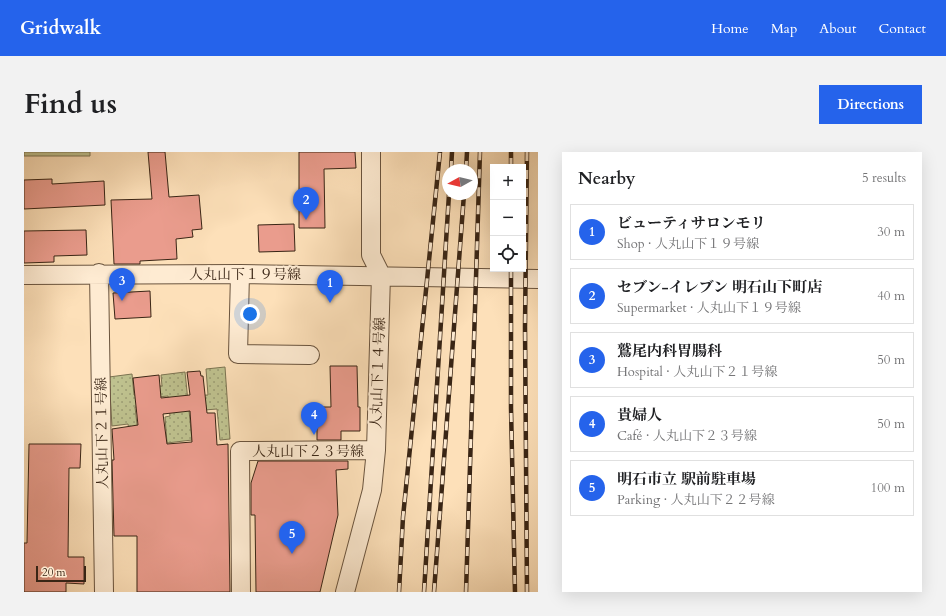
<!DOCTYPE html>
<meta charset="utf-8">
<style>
:root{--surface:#fff;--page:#f2f2f2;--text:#202124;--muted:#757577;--line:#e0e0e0;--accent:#2563eb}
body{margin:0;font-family:Cardo,"Noto Serif JP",serif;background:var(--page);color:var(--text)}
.controls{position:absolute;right:12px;top:12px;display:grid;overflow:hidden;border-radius:0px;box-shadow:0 4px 16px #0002}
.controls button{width:36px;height:36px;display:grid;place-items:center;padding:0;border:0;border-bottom:1px solid var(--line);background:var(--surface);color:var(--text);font:20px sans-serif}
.compass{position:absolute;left:418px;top:12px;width:36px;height:36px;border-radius:50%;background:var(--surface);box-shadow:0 4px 16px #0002;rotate:262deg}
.scale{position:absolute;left:12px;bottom:10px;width:50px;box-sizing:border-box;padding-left:4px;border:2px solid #392515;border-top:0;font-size:11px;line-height:14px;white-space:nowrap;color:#392515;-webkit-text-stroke:3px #feebd2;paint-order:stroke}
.you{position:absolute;left:226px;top:162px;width:14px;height:14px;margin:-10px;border:3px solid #fff;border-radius:50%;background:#1a73e8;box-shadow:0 0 0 6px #1a73e833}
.badge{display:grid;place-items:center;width:26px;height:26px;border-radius:50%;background:var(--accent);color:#fff;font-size:13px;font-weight:700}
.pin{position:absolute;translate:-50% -33px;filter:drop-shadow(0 1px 2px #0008)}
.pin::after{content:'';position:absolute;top:21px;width:14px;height:12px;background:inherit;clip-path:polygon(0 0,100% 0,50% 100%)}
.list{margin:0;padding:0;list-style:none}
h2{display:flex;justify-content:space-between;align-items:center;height:52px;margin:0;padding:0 16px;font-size:17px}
h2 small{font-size:13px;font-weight:400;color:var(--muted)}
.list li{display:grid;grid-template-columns:26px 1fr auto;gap:12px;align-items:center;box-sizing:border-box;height:56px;margin:0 8px 8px;padding:0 8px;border:1px solid var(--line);border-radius:0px}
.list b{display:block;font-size:15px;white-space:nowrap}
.list p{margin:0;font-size:13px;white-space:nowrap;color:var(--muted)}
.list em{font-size:13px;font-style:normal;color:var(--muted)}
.icon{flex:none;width:22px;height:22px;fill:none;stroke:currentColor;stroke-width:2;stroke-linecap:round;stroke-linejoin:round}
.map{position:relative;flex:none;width:514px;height:440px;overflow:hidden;border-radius:0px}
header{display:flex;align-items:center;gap:24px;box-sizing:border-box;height:56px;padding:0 20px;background:var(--accent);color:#fff}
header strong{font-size:19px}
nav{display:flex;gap:22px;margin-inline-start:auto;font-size:14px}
.intro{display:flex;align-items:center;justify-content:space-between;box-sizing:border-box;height:96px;padding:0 24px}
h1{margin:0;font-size:28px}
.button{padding:10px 18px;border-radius:0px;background:var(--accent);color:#fff;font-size:14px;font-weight:700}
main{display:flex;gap:24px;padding:0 24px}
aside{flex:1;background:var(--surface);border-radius:0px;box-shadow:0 4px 16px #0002}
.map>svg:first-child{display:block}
.grass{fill:#bfc28f;stroke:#7c7452}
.garden{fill:url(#garden-dots);stroke:#7c7452}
.building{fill:#ea9c8d;stroke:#392515;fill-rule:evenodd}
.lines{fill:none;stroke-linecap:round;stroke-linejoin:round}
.minor-casing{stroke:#6a543e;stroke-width:20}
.minor{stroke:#feebd2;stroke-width:18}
.rail-casing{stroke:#392515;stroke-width:4.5}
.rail{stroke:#feebd2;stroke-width:3;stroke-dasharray:9;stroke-linecap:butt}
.labels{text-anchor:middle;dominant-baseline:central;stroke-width:4;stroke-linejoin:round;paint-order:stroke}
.street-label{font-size:14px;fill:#392515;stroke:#feebd2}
</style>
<header>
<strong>Gridwalk</strong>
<nav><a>Home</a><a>Map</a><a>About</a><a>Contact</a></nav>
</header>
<div class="intro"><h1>Find us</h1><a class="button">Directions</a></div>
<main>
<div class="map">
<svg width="514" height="440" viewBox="0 0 514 440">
<defs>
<pattern id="garden-dots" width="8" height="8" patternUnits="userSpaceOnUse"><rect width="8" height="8" fill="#bfc28f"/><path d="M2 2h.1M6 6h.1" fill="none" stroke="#9c9d74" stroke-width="1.8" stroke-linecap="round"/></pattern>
</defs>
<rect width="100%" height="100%" fill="#fde0b9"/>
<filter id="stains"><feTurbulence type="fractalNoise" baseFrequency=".005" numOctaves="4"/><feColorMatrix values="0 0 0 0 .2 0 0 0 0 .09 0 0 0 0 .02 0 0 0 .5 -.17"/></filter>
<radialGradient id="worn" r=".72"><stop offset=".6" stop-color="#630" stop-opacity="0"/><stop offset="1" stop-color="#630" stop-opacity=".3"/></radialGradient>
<path class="grass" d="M0 0H66V4H0Z"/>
<path class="garden" d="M201 215 206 287 196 288 193 257 168 259 166 244 184 243 182 217Z
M161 220 168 288 143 291 141 265 146 264 144 244 134 245 132 234H138L137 223Z
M108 222 110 243H113L114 255H111L115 290 107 291 104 272 88 274 85 225Z"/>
<path class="building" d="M124 0H141L145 45 175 43 178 77 168 78 169 85 152 87 153 107 116 109V112H90L87 48 128 47Z
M275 0H331L332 16 300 17 301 76H275Z
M28 27V32L80 29 81 53 0 57V28Z
M270 72 271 99 235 100 234 73Z
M62 78 63 103 30 104V110L0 111V79Z
M126 139 127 165 91 167 89 141Z
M306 214H333L334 255H336V279H317V288H293V255H307Z
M176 219 177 224H179L183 261H191L193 293 204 292 206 440H113V384H90L88 308H90L88 277 114 273 109 226 135 223 137 246 166 243 163 220ZM166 259 168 290 143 292 139 262Z
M5 292H57L56 316H45L44 405H60V432L42 431V440H0V391H3Z
M234 309H324V317L312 318 314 363 296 440H232L231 363H227V331Z"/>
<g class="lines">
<defs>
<path id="minor" d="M75 121 80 440
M216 122 214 202 286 203
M0 123 216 122 514 127
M217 440 216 299 352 298
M321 440 348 338 352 298 357 123 347 103V0"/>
</defs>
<use href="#minor" class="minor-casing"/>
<use href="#minor" class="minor"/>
<defs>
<path id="rail" d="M503 0 501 175 503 440
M487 15V0
M427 18 428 0
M442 18 443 0
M487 117V256L491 440
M375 440 379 365 416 0
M400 440 425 42
M410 440 440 42
M442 440 456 0"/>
</defs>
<use href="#rail" class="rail-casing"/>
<use href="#rail" class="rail"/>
</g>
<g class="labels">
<g class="street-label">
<text x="221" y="122">人丸山下１９号線</text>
<text transform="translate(354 221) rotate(-88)">人丸山下１４号線</text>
<text transform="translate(78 281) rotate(-91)">人丸山下２１号線</text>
<text x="284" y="299">人丸山下２３号線</text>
</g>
</g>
<rect width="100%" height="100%" filter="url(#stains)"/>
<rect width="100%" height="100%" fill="url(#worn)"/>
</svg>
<div class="controls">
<button>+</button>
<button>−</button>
<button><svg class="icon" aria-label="locate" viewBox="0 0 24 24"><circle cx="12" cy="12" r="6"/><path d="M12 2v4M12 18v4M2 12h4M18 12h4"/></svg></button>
</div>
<svg class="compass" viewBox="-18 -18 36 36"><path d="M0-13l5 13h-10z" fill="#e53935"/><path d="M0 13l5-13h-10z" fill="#757577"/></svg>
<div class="scale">20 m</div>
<div class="you"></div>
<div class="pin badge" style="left:306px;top:151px">1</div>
<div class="pin badge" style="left:282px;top:68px">2</div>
<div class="pin badge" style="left:98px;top:149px">3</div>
<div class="pin badge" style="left:290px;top:283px">4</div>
<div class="pin badge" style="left:268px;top:402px">5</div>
</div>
<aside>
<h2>Nearby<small>5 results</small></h2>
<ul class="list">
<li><span class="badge">1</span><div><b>ビューティサロンモリ</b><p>Shop · 人丸山下１９号線</p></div><em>30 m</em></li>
<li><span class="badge">2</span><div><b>セブン-イレブン 明石山下町店</b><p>Supermarket · 人丸山下１９号線</p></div><em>40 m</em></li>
<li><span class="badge">3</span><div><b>鷲尾内科胃腸科</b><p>Hospital · 人丸山下２１号線</p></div><em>50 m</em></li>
<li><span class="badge">4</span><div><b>貴婦人</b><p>Café · 人丸山下２３号線</p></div><em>50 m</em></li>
<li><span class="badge">5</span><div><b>明石市立 駅前駐車場</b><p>Parking · 人丸山下２２号線</p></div><em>100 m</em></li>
</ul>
</aside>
</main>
